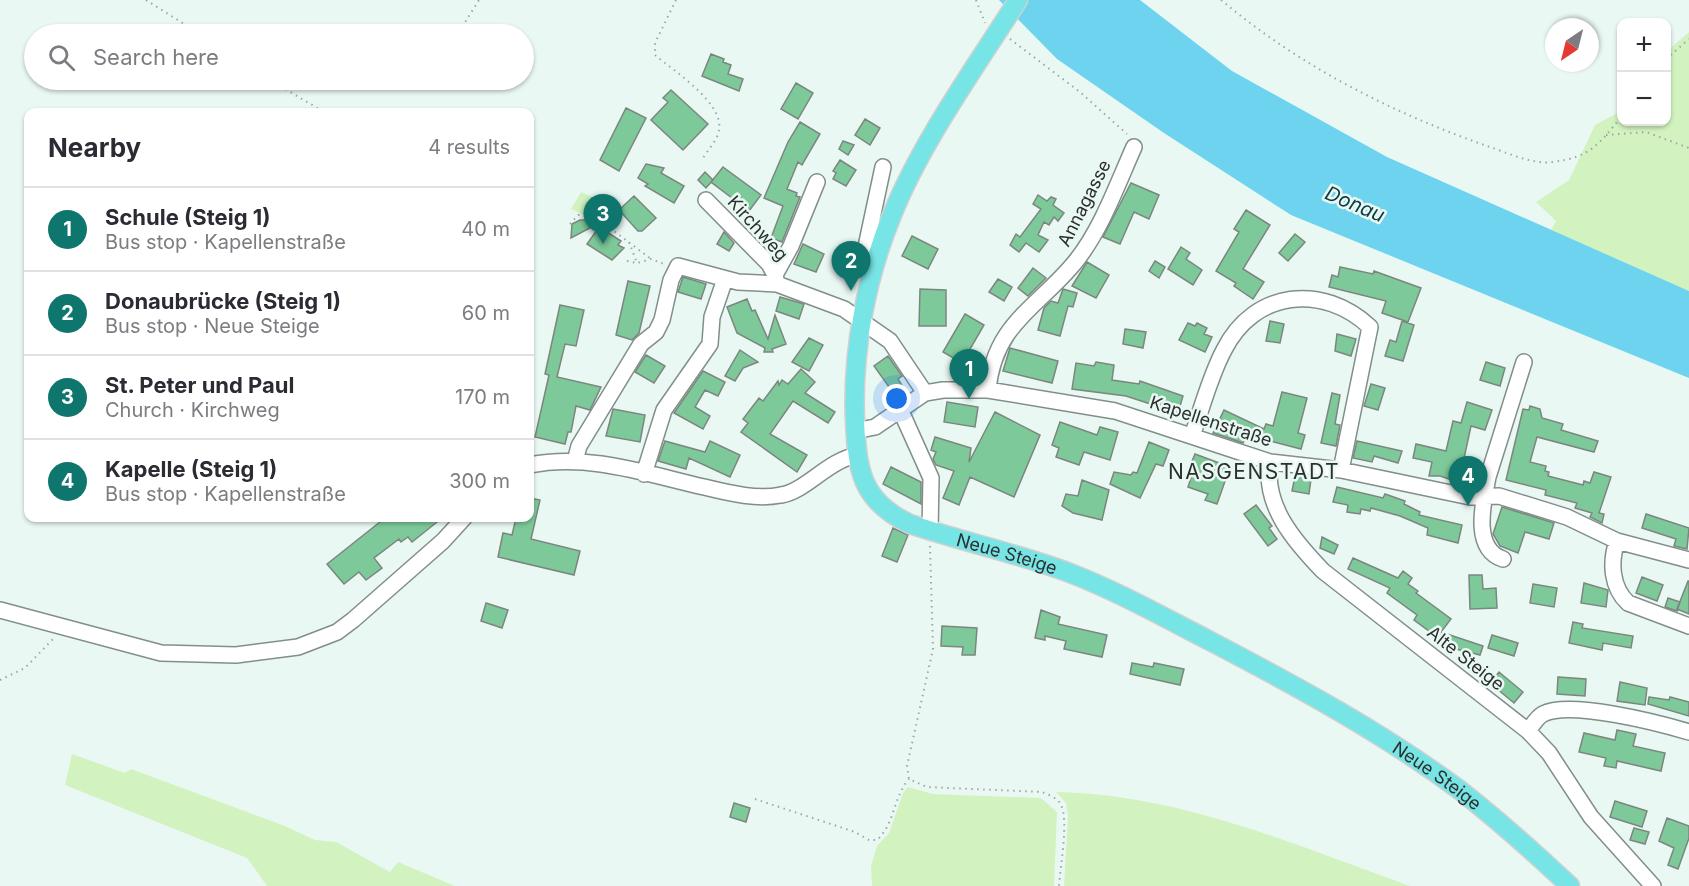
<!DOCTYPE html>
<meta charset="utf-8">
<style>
:root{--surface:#fff;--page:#f7f7f7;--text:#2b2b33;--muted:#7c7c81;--line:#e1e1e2;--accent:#0f766e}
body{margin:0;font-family:Inter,sans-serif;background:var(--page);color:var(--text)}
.controls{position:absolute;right:18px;top:18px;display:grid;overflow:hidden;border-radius:12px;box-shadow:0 2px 4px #0004}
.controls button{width:54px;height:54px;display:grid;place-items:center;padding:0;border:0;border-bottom:2px solid var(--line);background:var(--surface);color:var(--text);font:30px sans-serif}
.compass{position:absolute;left:1545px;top:18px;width:54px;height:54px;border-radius:50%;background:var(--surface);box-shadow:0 2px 4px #0004;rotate:215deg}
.you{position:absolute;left:897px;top:399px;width:21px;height:21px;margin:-15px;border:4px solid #fff;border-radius:50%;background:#1a73e8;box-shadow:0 0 0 9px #1a73e833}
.badge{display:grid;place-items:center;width:39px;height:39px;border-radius:50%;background:var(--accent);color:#fff;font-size:20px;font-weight:700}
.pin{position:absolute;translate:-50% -50px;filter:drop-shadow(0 2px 3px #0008)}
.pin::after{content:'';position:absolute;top:32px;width:21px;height:18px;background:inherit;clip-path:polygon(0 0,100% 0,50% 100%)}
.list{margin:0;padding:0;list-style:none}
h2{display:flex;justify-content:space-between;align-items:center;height:78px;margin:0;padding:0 24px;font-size:26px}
h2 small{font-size:20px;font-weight:400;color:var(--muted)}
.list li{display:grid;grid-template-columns:39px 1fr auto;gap:18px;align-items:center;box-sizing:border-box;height:84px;padding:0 24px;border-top:2px solid var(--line)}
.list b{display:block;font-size:22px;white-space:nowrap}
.list p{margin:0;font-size:20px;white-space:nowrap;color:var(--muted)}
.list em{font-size:20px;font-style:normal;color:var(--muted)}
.icon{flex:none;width:33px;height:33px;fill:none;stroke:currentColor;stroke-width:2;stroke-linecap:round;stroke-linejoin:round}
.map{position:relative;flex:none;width:1689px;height:886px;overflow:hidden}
.search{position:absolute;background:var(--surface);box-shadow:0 2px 4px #0004;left:24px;top:24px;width:510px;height:66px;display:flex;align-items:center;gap:15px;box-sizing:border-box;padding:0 21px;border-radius:33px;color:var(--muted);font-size:22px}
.panel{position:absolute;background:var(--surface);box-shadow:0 2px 4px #0004;left:24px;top:108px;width:510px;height:414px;border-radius:12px}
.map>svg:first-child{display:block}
.green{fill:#d2f3c0}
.water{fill:#6dd3ee}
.building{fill:#7dc999;stroke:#7c867f;stroke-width:1.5}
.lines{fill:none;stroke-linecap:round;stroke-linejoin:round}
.minor-casing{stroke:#828e8a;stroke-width:18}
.major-casing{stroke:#d0d1d1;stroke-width:21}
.path{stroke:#9da7a5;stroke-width:2;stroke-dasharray:1.5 4.5;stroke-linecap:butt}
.minor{stroke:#fff;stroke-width:15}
.major{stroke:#77e4e5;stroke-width:18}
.labels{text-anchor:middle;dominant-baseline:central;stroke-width:5;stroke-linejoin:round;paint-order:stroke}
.street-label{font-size:18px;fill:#2b302f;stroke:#eaf8f4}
.water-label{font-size:20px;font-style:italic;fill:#0c3c47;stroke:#eaf8f4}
.quarter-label{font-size:21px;letter-spacing:1.5px;fill:#2b302f;stroke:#eaf8f4}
</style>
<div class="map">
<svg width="1689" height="886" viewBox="0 0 1689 886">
<rect width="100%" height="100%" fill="#eaf8f4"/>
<path class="green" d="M1689 32V291L1551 230 1556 221 1536 202 1569 180 1595 125 1621 111 1622 122H1666L1667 51Z
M581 192 616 208 606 225 571 209Z
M72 754 125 773 131 769 285 826 315 840 336 842 390 872 398 862 455 886H267L247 858 65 785Z
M908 787 933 794 1041 798 1057 812 1054 886H872L871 866 877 846 889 833 903 793Z
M1056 792C1179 794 1296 845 1410 886H1064L1068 816 1066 803Z"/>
<path class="water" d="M999 0H1140L1232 71 1387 157 1689 291V378L1291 215 1164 133 1057 59Z"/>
<path class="building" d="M711 54 724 59 723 62 731 65 728 74 743 79 739 91 702 76Z
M796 83 813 93 798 119 781 109Z
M671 90 708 124 683 150 651 120 668 102 663 98Z
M626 108 646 118 619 171 600 160Z
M865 119 880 128 870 145 855 135Z
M800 122 820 134 802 165 798 162 787 189 797 193 796 196 800 197 782 242 771 238 783 206 764 198 788 142Z
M843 141 854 145 848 155 839 149Z
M840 160 856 170 846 186 833 179 836 173 833 171Z
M646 164 664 168 661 173 684 186 674 203 645 186 648 184 638 178Z
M723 167 761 195 749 211 711 182Z
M705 172 713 180 706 188 698 180Z
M1131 183 1159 195 1149 219 1134 212 1120 244 1103 237Z
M1038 195 1047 201 1051 197 1056 199 1053 205 1064 213 1058 221 1054 217 1049 225 1044 222 1038 235 1048 240 1039 252 1026 243 1019 252 1010 245 1016 234 1020 237 1041 209 1033 204Z
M634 196 656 218 642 231H638L619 210Z
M1246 210 1270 225 1243 269 1264 282 1253 299 1234 286 1236 283 1216 271 1239 232 1234 229Z
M580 220H584L603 221 571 238 572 224Z
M599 227 621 241 618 245 624 248 612 260 587 244Z
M724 232 734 243 729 251 717 244Z
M1295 234 1305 242 1288 261 1279 253Z
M912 236 938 249 928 269 902 256Z
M803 244 824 254 816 272 794 264Z
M1181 247 1190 253 1186 259 1202 270 1193 285 1168 269Z
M1155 261 1165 267 1159 278 1149 271Z
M1087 262 1109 275 1096 298 1072 286Z
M1340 267 1373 274 1374 271 1421 288 1408 322 1382 313 1386 301 1329 287 1332 275 1338 277Z
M1033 268 1046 278 1028 296 1018 288Z
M683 277 706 284 701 299 678 292Z
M998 279 1012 287 1004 301 989 292Z
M628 281 650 286 639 333 632 340 616 335Z
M920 289 946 290V326H919Z
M1063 289 1077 293 1073 307 1068 306 1060 336 1038 330 1044 308 1051 301 1058 303Z
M780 297 804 304 799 319 776 311Z
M747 299 752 311 755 310 768 339 775 315 786 344 772 349 773 352H764L765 348 737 333 727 307Z
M560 305 584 310 576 346 565 344 557 377 601 387 590 410 576 406 571 432H568L565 444 535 437 549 375 545 374Z
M965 314 984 325 962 363 943 352Z
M1270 321 1284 324 1280 343 1266 341Z
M1402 321 1414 325 1403 361 1385 356 1390 340 1396 342Z
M1188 323 1195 326 1197 323 1207 328 1204 334 1212 337 1205 352 1179 340Z
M1125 329 1146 332 1143 348 1123 344Z
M1337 334 1356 339 1351 356 1335 351Z
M809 338 823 345 809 371 792 362Z
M1010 348 1058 361 1052 383 1003 371Z
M740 350 758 362 743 368 735 381 725 376Z
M646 355 665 366 654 383 635 372Z
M888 356 902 376 898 379 903 387 894 394 874 366Z
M1096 362 1114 365 1112 380 1139 384 1140 381 1183 396 1178 413 1126 396 1072 389 1076 363 1094 366Z
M1486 362 1505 368 1500 386 1480 380Z
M801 369 815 382 805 393 835 412 828 423 793 401 770 434 807 455 797 472 741 432 748 423 743 419 759 398 763 401 778 381 779 385 782 380 788 384Z
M703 371 725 382 718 396 705 390 695 407 710 416 703 429 674 413Z
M1371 384 1385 388 1378 410 1364 406Z
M1282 392 1307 398 1298 433 1305 435 1301 449 1247 435 1243 443 1213 433 1224 410 1264 429 1266 424 1273 426Z
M1332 393 1340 395 1335 424 1340 425 1336 446 1321 443Z
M947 402 978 407 975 427 944 422Z
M1467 402 1492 410 1485 430 1471 426 1463 463 1474 467 1467 485 1440 476H1429L1432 462 1413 458 1416 444 1446 451 1453 421 1461 423Z
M1530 406 1540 409 1542 418 1563 424 1561 430 1598 441 1594 452 1537 437 1530 462 1546 466 1545 471 1549 472 1548 476 1583 485 1584 481 1590 483 1594 472 1611 477 1599 513 1604 514 1602 523 1590 517 1592 513 1575 508 1577 503 1545 495 1546 490 1506 480 1523 409 1529 410Z
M613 409 645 415 640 442 606 436Z
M995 412 1040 435 1014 497 970 477 959 505 943 498 954 471 936 465 933 459 936 452 931 450 935 437 971 448 969 462Z
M1060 422 1097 435 1100 427 1118 432 1110 460 1084 452 1079 465 1056 457 1059 448 1052 445Z
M665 441 705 452 710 441 740 455 730 477 689 458 686 469 658 461Z
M1357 441 1402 451 1398 463 1374 456 1372 462 1353 458Z
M1149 442 1169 450 1163 466 1156 464 1140 498 1110 484 1114 472 1131 475 1133 472 1137 473Z
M1195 454 1230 467 1217 504 1205 500 1208 494 1188 487 1192 475 1187 473Z
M891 467 921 482V504L883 484Z
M1295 476 1311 479 1309 494 1292 491Z
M1082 480 1109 490 1102 520 1073 513 1062 506 1066 494 1078 496Z
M1337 487 1383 498 1385 494 1405 501 1404 504 1420 512 1419 515 1462 525 1458 543 1427 535 1428 528 1400 516 1371 508 1370 511 1361 509 1360 514 1347 512 1348 505 1333 502Z
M530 498 540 500 531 539 580 551 574 575 498 557 503 533 512 535 516 518H530Z
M1256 505 1272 526 1269 528 1277 539 1268 546 1244 514Z
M1502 507 1554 523 1549 539 1525 532 1518 553 1500 546 1493 534Z
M1646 514 1689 528 1687 549 1674 546 1676 539 1642 528Z
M385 518H442L412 542 408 537 401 542 399 539 374 558 382 568 366 580 359 572 344 584 327 564Z
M893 528 908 535 897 562 882 556Z
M1322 537 1338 545 1334 554 1320 548Z
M1353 558 1398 578 1403 571 1412 578 1408 584 1418 591 1416 593 1451 619 1441 632 1483 646 1480 655 1452 648 1414 620 1417 615 1387 593 1390 588 1348 569Z
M1469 575H1482L1483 589 1496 588 1497 608 1470 609Z
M1642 577 1663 585 1657 601 1636 593Z
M1688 581H1689V614L1677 609Z
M1584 583 1608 590 1606 607 1581 603Z
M1533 584 1557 588 1554 607 1530 603Z
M1668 598 1680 602 1677 611 1665 607Z
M486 603 508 610 502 628 481 621Z
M1041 610 1060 617 1058 624 1107 635 1102 657 1064 649 1066 641 1045 636V640L1035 638Z
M1573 622 1583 624 1582 628 1633 636 1631 648 1603 643 1602 650 1569 643Z
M942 626 977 628 975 655H962L963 647 941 646Z
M1492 635 1518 643 1514 656 1488 648Z
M1132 663 1153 667 1154 663 1184 669 1180 685 1130 674Z
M1499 672 1523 692 1514 703 1490 683Z
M1558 677 1586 679 1585 696 1557 694Z
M1620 682 1647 688 1645 705 1617 701Z
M1649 697 1669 700 1670 697 1689 702V716L1648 704Z
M1617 730 1636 734 1633 746 1665 753 1661 771 1617 761 1616 768 1604 766 1606 758 1579 752 1584 733 1615 740Z
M1615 801 1647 811 1642 827 1610 817Z
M734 803 750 808 746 822 730 817Z
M1667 818 1689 826V838L1678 869 1668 865 1674 848 1659 841Z
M1634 828 1649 832 1645 844 1630 840Z"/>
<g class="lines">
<defs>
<path id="minor" d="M706 200 769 264 775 275 777 284
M874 269 864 256 883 167
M775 275 791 246 817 182
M988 390C994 323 1039 307 1076 261 1102 228 1117 185 1134 147
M900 409 931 478 930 531
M855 431 875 427 925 393 943 390H988L1115 411 1270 462 1341 470 1470 497 1499 496 1567 517 1617 541 1689 560
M1192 436C1202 408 1210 376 1224 350 1254 290 1323 283 1370 327L1341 470
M575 461 579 446 641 344 656 332 662 320 671 280 678 266 738 282 777 284 844 309 890 341 925 393
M1270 462C1263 506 1295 542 1323 571L1528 731 1549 753 1591 817 1653 886
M530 465C588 453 647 474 704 487 729 493 756 500 781 495 806 491 827 461 857 455
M644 474 664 410 710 344 712 317 725 279
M1617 541C1610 562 1611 587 1628 603L1689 626
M1503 559C1472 549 1483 503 1488 477L1524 362
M0 610 161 653 236 655 298 647 337 632 353 620 443 541 464 518
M1528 731C1532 726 1537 717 1543 714 1570 700 1659 723 1689 732"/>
<g id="major">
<path id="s1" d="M1018 0C975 68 922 141 892 215 866 278 852 352 855 420 857 470 861 501 910 524 963 542 1017 553 1070 573 1119 592 1165 618 1212 642 1298 687 1383 733 1461 791 1499 821 1535 853 1570 886"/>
</g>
</defs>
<use href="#minor" class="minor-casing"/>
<use href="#major" class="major-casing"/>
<path class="path" d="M146 0 200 34
M676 0 655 43V55C674 71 724 103 719 130 718 139 708 150 703 158
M976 0 985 23
M1221 0C1300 66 1390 112 1487 146 1506 152 1532 165 1553 162 1591 157 1599 144 1622 116
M459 32 479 0
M1010 39 1080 92 1127 134
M1666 59 1689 39
M270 80 324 112
M1606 135 1646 132 1689 148
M570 224 578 215 594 216 651 259
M629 242 637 263 651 259 664 264
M627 261 637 263
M530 278 533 335 530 354
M930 546 933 649 907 766 909 779 927 787 1042 792C1049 795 1058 798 1061 805 1069 822 1060 867 1059 886
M0 680 25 668 53 639
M755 799 855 832 869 840H877C895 824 893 797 909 779"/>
<use href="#minor" class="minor"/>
<use href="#major" class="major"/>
</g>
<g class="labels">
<g class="street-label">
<text transform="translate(1084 203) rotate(-63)">Annagasse</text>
<text transform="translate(758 228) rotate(48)">Kirchweg</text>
<text transform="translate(1211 421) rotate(18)">Kapellenstraße</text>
<text stroke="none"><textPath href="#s1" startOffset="687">Neue Steige</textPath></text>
<text transform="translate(1466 658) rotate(38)">Alte Steige</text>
<text stroke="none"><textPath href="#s1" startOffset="1173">Neue Steige</textPath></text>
</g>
<g class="water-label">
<text transform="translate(1355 204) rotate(23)">Donau</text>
</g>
<g class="quarter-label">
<text x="1254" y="471">NASGENSTADT</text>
</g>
</g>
</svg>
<div class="controls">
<button>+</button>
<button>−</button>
</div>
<svg class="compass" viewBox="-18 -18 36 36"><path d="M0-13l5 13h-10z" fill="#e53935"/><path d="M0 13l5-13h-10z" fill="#7c7c81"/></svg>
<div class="you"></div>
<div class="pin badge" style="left:969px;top:399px">1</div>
<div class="pin badge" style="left:851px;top:291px">2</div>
<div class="pin badge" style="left:603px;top:244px">3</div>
<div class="pin badge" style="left:1468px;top:506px">4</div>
<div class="search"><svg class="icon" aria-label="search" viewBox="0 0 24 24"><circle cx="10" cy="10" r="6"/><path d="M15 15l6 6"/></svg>Search here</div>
<section class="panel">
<h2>Nearby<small>4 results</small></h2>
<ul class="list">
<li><span class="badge">1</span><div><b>Schule (Steig 1)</b><p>Bus stop · Kapellenstraße</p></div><em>40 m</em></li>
<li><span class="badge">2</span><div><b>Donaubrücke (Steig 1)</b><p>Bus stop · Neue Steige</p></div><em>60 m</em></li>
<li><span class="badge">3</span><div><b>St. Peter und Paul</b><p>Church · Kirchweg</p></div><em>170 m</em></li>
<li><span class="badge">4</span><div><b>Kapelle (Steig 1)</b><p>Bus stop · Kapellenstraße</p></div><em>300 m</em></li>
</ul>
</section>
</div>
